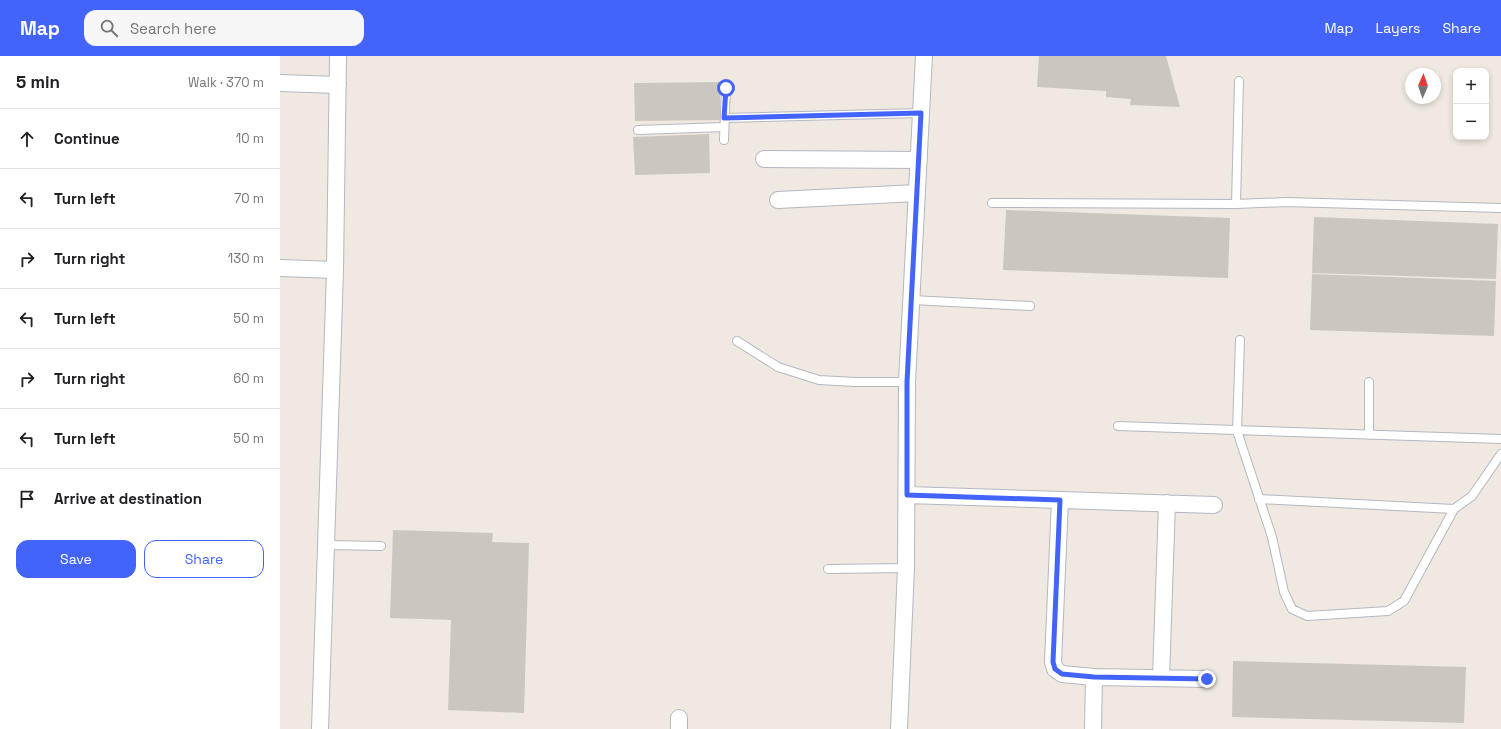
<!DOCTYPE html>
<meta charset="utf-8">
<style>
:root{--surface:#fff;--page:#f6f6f6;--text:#202124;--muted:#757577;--line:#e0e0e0;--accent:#4264fb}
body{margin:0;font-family:"Space Grotesk",sans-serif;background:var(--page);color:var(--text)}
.controls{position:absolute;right:12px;top:12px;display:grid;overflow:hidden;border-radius:8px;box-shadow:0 2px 6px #0003}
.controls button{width:36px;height:36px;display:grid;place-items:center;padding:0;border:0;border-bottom:1px solid var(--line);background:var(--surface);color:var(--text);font:20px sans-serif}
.compass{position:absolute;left:1125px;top:12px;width:36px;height:36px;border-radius:50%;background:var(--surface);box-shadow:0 2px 6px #0003;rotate:2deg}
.stop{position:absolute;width:12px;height:12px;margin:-9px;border:3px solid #4264fb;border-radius:50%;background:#fff}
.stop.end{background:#4264fb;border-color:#fff;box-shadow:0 1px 4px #0008}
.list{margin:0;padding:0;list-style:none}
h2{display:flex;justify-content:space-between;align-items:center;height:52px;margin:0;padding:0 16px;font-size:17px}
h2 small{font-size:13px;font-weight:400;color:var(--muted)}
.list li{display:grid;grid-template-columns:26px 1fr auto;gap:12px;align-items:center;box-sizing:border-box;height:60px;padding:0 16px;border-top:1px solid var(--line)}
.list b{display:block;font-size:15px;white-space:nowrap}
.list em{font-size:13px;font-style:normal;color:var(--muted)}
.actions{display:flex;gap:8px;padding:12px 16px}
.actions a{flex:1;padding:9px 0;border:1px solid var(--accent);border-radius:12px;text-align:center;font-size:14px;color:var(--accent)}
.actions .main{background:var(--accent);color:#fff}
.icon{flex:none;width:22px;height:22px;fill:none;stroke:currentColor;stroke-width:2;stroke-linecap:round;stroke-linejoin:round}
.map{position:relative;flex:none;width:1221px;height:673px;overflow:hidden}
header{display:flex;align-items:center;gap:24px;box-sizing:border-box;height:56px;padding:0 20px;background:var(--accent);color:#fff}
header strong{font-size:19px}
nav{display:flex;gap:22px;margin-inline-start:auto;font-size:14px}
.search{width:280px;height:36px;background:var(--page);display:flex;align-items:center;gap:10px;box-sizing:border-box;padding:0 14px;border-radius:12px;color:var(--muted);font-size:15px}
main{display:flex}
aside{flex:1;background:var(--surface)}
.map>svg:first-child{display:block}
.building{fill:#cbc7bf}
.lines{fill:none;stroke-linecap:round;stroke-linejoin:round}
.service-casing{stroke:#b4b7c1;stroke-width:10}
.minor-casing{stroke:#b4b7c1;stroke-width:18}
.service{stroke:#fff;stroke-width:8}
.minor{stroke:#fff;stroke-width:16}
.route{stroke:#4264fb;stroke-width:5}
</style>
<header>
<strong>Map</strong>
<div class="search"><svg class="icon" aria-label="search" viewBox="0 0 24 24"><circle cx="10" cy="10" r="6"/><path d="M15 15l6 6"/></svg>Search here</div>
<nav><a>Map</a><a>Layers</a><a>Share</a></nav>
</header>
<main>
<aside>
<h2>5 min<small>Walk · 370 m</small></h2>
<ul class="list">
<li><svg class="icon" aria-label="ahead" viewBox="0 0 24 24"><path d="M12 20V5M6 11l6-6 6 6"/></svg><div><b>Continue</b></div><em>10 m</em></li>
<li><svg class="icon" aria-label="left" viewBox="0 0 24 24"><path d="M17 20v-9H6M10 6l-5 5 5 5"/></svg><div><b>Turn left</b></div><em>70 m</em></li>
<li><svg class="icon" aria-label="right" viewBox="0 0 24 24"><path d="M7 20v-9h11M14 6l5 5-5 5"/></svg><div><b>Turn right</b></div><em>130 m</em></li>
<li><svg class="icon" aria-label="left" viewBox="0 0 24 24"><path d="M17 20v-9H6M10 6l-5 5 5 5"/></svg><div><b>Turn left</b></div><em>50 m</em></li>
<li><svg class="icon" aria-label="right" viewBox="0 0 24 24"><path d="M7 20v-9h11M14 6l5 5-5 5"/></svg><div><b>Turn right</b></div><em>60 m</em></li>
<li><svg class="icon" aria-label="left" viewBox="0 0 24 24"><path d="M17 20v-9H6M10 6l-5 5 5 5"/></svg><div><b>Turn left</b></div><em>50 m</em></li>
<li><svg class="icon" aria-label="arrive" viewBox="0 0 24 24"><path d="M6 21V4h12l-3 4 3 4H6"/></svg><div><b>Arrive at destination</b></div></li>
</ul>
<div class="actions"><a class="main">Save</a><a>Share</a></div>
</aside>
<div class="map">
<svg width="1221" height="673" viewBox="0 0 1221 673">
<rect width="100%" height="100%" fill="#efe9e1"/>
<path class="building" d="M759 0H886L900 51 850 49 851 43 826 41V35L757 31Z
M440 26V64L355 65 354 27Z
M429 78 430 117 355 119 353 81Z
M726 154 950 162 948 222 723 214Z
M1034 161 1218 168 1216 223 1032 217Z
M1032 218 1216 225 1214 280 1030 274Z
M113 474 213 477 212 486 249 487 244 657 168 654 171 564 110 562Z
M953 605 1186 611 1184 667 952 661Z"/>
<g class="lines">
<defs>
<path id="service" d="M445 62 641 57
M358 74 444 71
M444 84 446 32
M712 147 956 148 1006 146 1221 152
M956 148 959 25
M632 244 750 250
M960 284 957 375 992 481 1004 536 1012 553 1027 560 1108 555 1124 545 1174 453 1192 440 1221 398
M457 285 498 311 539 324 575 326H627
M1089 326V379
M838 370 1221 383
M979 443 1174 453
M46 489 101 490
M548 513 626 512"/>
<path id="minor" d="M0 27 58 29
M484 103 639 104
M498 144 637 137
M0 212 55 214
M627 439 934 449
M780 444 773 606 775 613 782 618 814 621 927 623
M881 622 887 447
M399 662V673
M40 673 55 214 58 0
M619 673 626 512 627 326 644 0
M813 673 814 621"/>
</defs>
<use href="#service" class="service-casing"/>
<use href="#minor" class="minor-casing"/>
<use href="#service" class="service"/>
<use href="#minor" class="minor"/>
</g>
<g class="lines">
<path class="route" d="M446 32 444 62 641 57 627 326V439L780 444 773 606 775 613 782 618 814 621 927 623"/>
</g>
</svg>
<div class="controls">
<button>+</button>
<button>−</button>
</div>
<svg class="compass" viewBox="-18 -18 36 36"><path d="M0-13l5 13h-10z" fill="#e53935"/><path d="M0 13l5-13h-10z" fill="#757577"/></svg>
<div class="stop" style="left:446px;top:32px"></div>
<div class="stop end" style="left:927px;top:623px"></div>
</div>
</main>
